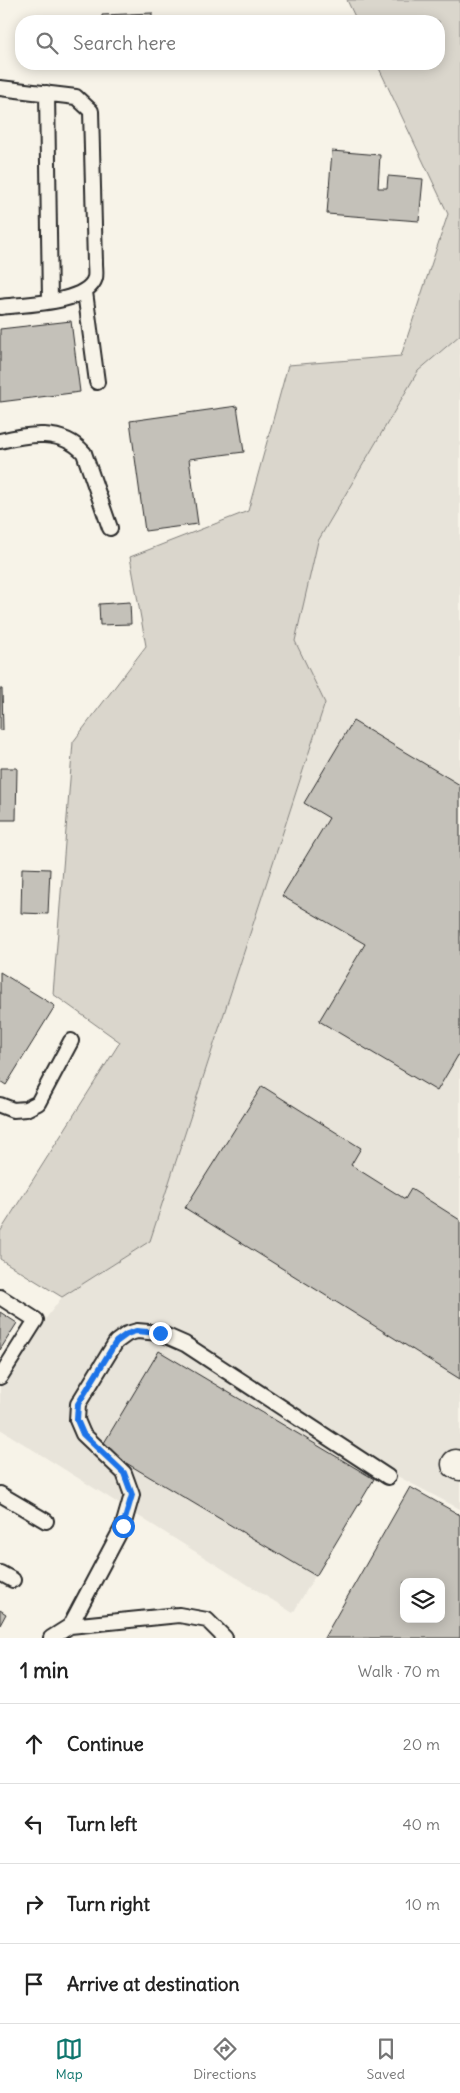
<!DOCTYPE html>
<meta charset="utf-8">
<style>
:root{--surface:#fff;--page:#f6f6f6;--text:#222;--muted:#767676;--line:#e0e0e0;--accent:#0f766e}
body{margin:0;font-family:Delius,sans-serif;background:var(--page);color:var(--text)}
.controls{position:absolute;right:15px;bottom:15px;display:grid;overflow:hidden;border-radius:10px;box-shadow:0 2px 12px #0003}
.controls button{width:45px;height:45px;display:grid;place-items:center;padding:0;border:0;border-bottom:1px solid var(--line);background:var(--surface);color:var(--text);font:25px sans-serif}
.stop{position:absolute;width:15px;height:15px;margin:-11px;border:4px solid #1a73e8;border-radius:50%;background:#fff}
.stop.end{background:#1a73e8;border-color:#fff;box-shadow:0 1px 5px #0008}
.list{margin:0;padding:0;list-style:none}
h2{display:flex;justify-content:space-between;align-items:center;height:65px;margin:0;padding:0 20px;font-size:21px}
h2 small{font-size:16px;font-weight:400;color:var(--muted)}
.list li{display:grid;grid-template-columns:32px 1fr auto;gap:15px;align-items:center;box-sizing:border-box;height:80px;padding:0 20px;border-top:1px solid var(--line)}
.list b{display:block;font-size:19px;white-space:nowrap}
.list em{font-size:16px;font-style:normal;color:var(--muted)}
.icon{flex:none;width:28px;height:28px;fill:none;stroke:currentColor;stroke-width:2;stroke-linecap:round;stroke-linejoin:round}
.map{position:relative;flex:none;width:460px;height:1638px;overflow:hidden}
.search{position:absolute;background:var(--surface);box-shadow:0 2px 12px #0003;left:15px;right:15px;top:15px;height:55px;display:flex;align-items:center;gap:12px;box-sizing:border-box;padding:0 18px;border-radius:20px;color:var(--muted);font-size:19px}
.sheet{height:385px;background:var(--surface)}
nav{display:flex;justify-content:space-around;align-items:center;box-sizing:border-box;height:70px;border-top:1px solid var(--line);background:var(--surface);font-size:14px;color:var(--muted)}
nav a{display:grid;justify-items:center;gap:2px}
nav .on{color:var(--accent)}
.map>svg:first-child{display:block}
.built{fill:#e8e4da}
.green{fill:#dad6cc;stroke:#82807c}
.building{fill:#c4c1b9;stroke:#2b2b2b;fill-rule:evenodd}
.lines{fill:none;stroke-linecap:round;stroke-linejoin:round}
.service-casing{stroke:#2b2b2b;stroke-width:18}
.minor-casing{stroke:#2b2b2b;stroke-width:31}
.service{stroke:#f7f3e8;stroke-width:14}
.minor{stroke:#f7f3e8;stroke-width:28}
.route{stroke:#1a73e8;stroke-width:6}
</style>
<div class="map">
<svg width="460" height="1638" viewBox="0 0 460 1638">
<rect width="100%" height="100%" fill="#f7f3e8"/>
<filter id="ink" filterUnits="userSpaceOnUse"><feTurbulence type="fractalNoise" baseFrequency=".02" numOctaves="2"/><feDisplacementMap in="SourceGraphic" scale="10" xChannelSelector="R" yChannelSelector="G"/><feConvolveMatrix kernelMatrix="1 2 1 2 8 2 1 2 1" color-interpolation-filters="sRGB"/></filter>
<g filter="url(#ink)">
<path class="built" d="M460 335V1509L380 1467 293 1613 0 1429V1380L62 1297 150 1241 325 704 295 641 318 541 418 371Z"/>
<path class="green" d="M347 0H460V335L418 371 318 541 295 641 325 703 150 1241 62 1297 0 1259V1232L120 1042 53 994 73 742 146 646 130 557 248 511 288 365 401 356 448 214 377 64H439V21H357Z"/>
<path class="building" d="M152 13V21H102V15Z
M332 151 380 155 378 188H387L388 176 423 179 419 221 327 214Z
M71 321 80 392 0 402V329Z
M237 406 244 452 189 459 198 524 145 531 130 421Z
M130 602 131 624 100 625 99 604Z
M0 689H2L3 730H0Z
M353 721 460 785V1052L437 1091 319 1021 365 944 282 896 329 818 304 803Z
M0 768H17L16 820H0Z
M22 868 50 869 48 914 21 913Z
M0 972 55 1006 6 1085 0 1081Z
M262 1086 361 1148 351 1165 405 1199 411 1189 460 1220V1379L185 1208Z
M0 1312 17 1323 0 1350Z
M159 1351 374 1479 316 1576 101 1448Z
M410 1487 460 1515V1638H324ZM404 1582H441V1619H404Z
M0 1610 6 1614 0 1625Z"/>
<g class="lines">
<defs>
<path id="service" d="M0 88 76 97 91 111 95 263C95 267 96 274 95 278 87 304 23 304 0 307
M47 93 50 301
M85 292 97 382
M0 441C28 434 62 428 84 453L110 528
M0 1105 13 1110 26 1109 38 1103 71 1041
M0 1297 36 1320 0 1377
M0 1494 46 1521
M0 1573 13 1580
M70 1626 123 1526 132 1495 124 1473 83 1434 77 1420 78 1404 116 1342 127 1334 137 1331 160 1333 185 1344 388 1477
M51 1638 70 1626 179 1615 207 1620 225 1638"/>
<path id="minor" d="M456 1464 460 1466"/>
</defs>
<use href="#service" class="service-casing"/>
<use href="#minor" class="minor-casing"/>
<use href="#service" class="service"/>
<use href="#minor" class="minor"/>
</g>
</g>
<g class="lines" filter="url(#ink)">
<path class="route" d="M123 1526 132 1495 124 1473 83 1434 77 1420 78 1404 116 1342 127 1334 136 1331 160 1333"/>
</g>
</svg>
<div class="controls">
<button><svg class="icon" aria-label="layers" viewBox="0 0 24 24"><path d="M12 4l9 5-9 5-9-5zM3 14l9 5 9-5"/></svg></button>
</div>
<div class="stop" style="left:123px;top:1526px"></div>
<div class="stop end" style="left:160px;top:1333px"></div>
<div class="search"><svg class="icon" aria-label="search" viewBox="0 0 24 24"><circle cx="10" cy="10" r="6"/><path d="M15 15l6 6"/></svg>Search here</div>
</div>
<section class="sheet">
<h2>1 min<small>Walk · 70 m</small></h2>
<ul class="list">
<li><svg class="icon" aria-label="ahead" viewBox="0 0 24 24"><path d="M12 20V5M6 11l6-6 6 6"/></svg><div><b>Continue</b></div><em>20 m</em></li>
<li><svg class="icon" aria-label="left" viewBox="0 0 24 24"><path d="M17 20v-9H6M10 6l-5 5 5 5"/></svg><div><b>Turn left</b></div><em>40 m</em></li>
<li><svg class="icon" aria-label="right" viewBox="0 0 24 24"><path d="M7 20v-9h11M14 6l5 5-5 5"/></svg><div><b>Turn right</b></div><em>10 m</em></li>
<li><svg class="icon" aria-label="arrive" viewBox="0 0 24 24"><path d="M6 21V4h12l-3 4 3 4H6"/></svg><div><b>Arrive at destination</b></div></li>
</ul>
</section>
<nav>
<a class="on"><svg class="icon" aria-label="map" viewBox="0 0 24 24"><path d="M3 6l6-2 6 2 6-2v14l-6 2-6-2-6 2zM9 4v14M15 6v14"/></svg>Map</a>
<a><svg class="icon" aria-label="directions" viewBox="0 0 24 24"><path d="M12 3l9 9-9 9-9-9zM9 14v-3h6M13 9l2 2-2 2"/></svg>Directions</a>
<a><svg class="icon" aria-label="saved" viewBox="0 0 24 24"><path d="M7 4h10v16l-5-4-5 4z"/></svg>Saved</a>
</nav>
